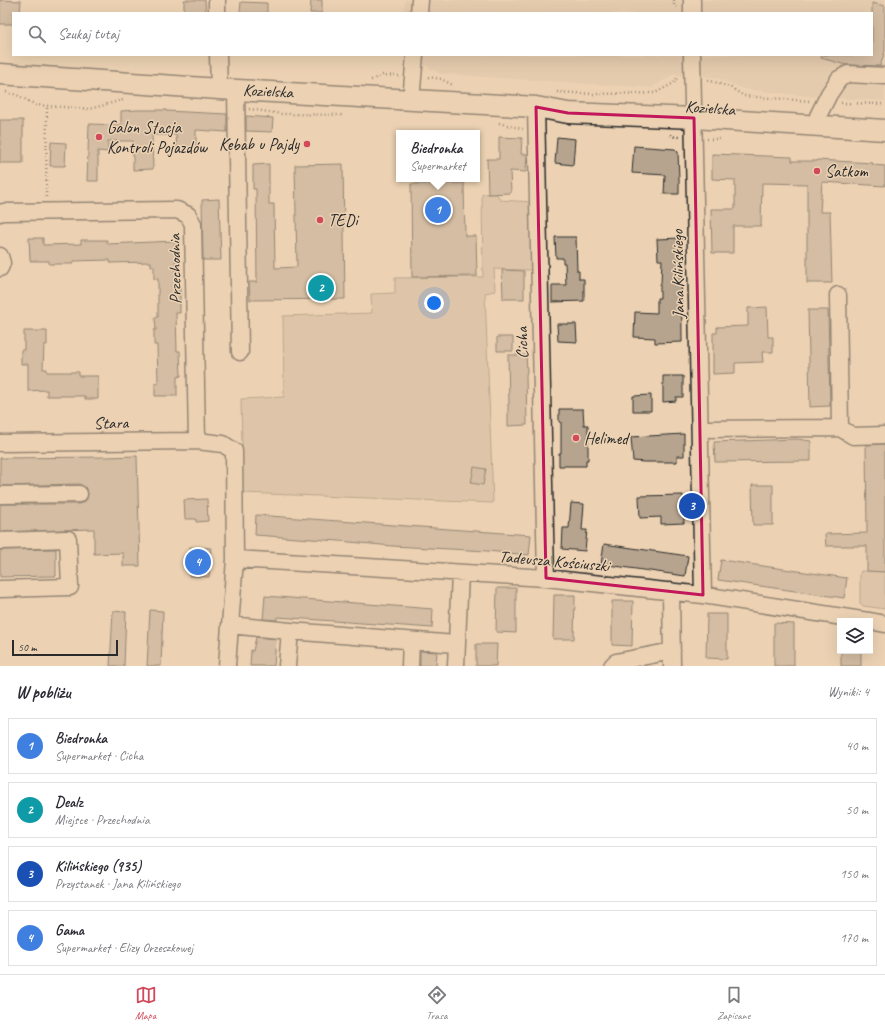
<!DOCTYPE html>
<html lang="pl">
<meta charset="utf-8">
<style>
:root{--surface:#fff;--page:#f2f2f3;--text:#2b2b33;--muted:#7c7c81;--line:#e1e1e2;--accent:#d1495b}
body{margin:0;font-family:Caveat,sans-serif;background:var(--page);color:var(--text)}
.controls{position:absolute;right:12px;bottom:12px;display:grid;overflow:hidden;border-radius:0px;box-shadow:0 4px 16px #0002}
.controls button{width:36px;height:36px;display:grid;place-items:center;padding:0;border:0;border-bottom:1px solid var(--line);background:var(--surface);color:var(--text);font:20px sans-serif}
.scale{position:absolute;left:12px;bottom:10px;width:106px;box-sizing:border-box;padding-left:4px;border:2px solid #2b2b2b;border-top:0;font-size:11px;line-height:14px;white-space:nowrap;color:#2b2b2b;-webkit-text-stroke:3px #ecd2b3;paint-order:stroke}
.you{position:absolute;left:434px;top:303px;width:14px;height:14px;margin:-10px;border:3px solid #fff;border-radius:50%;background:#1a73e8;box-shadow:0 0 0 6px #1a73e833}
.badge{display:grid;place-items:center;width:26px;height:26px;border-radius:50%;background:var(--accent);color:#fff;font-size:13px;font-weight:700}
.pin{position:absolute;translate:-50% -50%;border:2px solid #fff;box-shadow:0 1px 4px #0006}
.popup{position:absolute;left:396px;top:130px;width:84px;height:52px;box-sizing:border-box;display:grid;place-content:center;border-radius:0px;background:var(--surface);filter:drop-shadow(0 1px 3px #0005);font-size:13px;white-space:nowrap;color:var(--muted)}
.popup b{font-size:15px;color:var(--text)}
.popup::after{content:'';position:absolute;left:50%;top:100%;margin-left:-8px;border:8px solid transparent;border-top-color:var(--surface)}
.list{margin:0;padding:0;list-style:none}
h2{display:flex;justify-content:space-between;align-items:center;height:52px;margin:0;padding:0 16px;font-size:17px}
h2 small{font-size:13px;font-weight:400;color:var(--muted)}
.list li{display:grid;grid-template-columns:26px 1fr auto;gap:12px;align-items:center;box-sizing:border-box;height:56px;margin:0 8px 8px;padding:0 8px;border:1px solid var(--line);border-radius:0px}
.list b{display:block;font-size:15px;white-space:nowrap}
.list p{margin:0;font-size:13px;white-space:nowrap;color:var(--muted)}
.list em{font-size:13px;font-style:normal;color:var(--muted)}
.icon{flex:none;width:22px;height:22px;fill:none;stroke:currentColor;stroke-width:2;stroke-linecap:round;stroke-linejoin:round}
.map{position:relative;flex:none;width:885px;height:666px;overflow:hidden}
.search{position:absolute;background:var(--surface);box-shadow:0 4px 16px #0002;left:12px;right:12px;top:12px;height:44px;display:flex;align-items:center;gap:10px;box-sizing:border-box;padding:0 14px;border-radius:0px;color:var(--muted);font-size:15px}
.sheet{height:308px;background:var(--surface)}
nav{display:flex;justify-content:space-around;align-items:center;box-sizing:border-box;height:56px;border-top:1px solid var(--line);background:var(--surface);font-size:11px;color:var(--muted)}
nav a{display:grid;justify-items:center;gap:2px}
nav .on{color:var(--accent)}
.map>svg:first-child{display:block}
.built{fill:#dcc4a8}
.green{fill:#cdb79d;stroke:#7c7164}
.building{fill:#b6a48e;stroke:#2b2b2b}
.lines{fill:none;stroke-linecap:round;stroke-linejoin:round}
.minor-casing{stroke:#2b2b2b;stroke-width:19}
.major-casing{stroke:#2b2b2b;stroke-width:23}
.path{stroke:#2b2b2b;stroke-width:2.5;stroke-dasharray:1 3;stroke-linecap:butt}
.minor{stroke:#ecd2b3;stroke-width:16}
.major{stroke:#ecd2b3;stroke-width:20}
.marked{fill:none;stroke:#c2185b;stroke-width:3;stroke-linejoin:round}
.poi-dot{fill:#d1495b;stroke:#ecd2b3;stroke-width:1.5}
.labels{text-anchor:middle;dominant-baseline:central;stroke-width:3;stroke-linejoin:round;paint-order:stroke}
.street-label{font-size:17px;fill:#2b2b2b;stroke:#ecd2b3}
.poi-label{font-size:17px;fill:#2b2b2b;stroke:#ecd2b3;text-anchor:start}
</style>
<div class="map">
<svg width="885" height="666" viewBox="0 0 885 666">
<rect width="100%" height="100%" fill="#ecd2b3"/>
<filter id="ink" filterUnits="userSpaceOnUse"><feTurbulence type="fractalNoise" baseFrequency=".025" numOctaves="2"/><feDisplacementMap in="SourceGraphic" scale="8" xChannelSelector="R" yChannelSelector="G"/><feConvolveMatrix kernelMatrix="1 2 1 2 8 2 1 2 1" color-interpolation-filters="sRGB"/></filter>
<g filter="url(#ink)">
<path class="built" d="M405 0H885V101L816 97 744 89 714 77 673 75 652 88 440 74 407 55H872V13H403Z"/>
<path class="green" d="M482 194H497L500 200 531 202V270L494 269 495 291 485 293 493 503 243 493 241 399 284 397 283 316 372 313 371 294 395 293V278L483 277Z
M861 571 885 572V609L863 606 860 603V574Z"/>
<path class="building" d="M0 0 21 1 20 13H13V24H0Z
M184 0H205L206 13H184Z
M311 0H322V13H310Z
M241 2 267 3V13H240Z
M872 3 885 6V51L880 66 849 65H846L821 58 822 55H872Z
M137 110H166V111L227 114V132L196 130V151L177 150 176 135H152L153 169 133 170V141H108V152L98 151V181H87L89 124 121 125V111Z
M246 116 273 118 272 132 246 131Z
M0 120H23V163H0Z
M499 137 522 138 521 154H527L526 172 510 171 511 193 488 194 487 159H499Z
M557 137 575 139 573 165 555 163Z
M51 142 66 143 65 166H50Z
M634 146 675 149 678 152 679 179V194H664L665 175 632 173Z
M712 154 792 157V161H817V160L873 163V165L885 166V186L822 182 820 212H830L832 283H807V184L762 183 761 226H733V253H712L711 209H735V180L712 179Z
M269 164V204H274L275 268 297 267 295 165 343 164 345 299 250 300 249 282H257L256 189H253V165Z
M464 183 465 236H476L477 276 412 277 411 184Z
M219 199 221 260H203L202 200Z
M555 237H576L577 271H579V279H584V301L552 302V285H566L565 263H563V258H556Z
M29 238H43V245L81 244V240H107V244L175 241 176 287H180V313H176L177 351H180L181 376 177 377V396H155V383H158L157 345H154V330H156L155 317H158V279H154V266H151V262L110 263V260L73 261V264H49V261H30Z
M681 238 682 342 655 343V338L634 337 635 312 657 313V298H660V285L661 284 662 260H658L657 239Z
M502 270 524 271V299H503Z
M767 307 768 337H773V352H762L763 362 735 363V373L713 374V333H717V327L748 326V308Z
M808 310H828L830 406 810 407Z
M557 324H576L577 342 558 341Z
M24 331H47V345H44L43 369H47V372H79V376H98V399H85V396H47V390L28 391V364H21V350H24Z
M497 337H513V351H497Z
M508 355H526L527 371 526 375 527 425 508 426V404H509Z
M663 376H683V397H676V401L663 402Z
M651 395V411H633V396Z
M559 409H583L584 425H588V460H586V466H559V453H561V422H559Z
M684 434V456H677V462H644L633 461 631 437Z
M797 439 811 441V461L715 462 714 442Z
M885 444V572L867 571V546H826L825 534 867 533 866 445Z
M137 456 140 566H123V553L94 554V529L0 532V504H79L84 502 87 499 88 494 87 489 83 486 79 484 0 486V458L106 457Z
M474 467 486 469 483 485 471 483Z
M752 485H773V525H753Z
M683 495 684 523 661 524V517L640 518 639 496Z
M207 499 208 521 196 522V519H185L184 500Z
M571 503 584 504 582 530H587L585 551 562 549 563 528H569Z
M256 515 531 535 529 555 487 551 392 546 339 541 255 535Z
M604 544 688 556 685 576 601 564Z
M190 547 211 548 209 577 189 576Z
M56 549V576L0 577V550Z
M721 560 847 578 844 598 718 580Z
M497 588H516V633L496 632Z
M554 595H575L574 639H553Z
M265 596 433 609 432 628 277 617V620L263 619Z
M612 601H633L632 646 612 645Z
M150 610 163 611 161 666H147Z
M113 611 126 612 124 666H110Z
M707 614H727V659L706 658Z
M774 623 794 624V666H774Z
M256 637 276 639 274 666H250L251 650 253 651Z
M476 644H497L496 666H476Z
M420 651 437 652 436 666H420Z
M841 651H861V666H841Z"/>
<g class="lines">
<defs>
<path id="minor" d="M217 0V13
M692 0V13
M419 13 420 0
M218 55 219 89
M692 55 703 595
M236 90 240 352
M411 100 415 55
M536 107 546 578
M818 116 829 94 839 79 848 74 885 76
M0 213 3 212 177 210 188 215 193 224 197 441
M0 256 2 263 0 268
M840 428 853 436 885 435
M700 429 840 428 838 295
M0 443 197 441 223 444 234 451 235 559 227 666
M0 495 79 494
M0 541 68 539 70 587 0 589
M235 559 546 578 703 595 868 621
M671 591 672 666
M870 621 885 624
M230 625 290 631 456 644
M287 666 290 631
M410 666 411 641
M456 666 460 573
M612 666 616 662 672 651"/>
<path id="major" d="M0 74 219 89 536 107 568 113 694 118 885 130"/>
</defs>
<use href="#minor" class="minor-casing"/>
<use href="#major" class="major-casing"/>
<path class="path" d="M674 0V5L677 7
M428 77 441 79 453 85
M371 80 383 75 399 76
M708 80 730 87 744 96 810 101
M6 92 17 95 36 105 89 109 123 100
M557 92 594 94 655 93 674 83 677 78
M841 103 885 104
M249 109 282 114 344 115
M499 123 523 129
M670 135 675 137H681
M707 139H717L722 138
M46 197 47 106"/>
<use href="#minor" class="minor"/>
<use href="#major" class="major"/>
</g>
</g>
<path d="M0 0H885V666H0ZM536 107 568 113 694 118 703 595 546 578Z" fill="#ecd2b3" fill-opacity=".55" fill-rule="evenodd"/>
<path class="marked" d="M536 107 568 113 694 118 703 595 546 578Z"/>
<g class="poi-dot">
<circle cx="99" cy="137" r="4"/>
<circle cx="307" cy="144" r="4"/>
<circle cx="817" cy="171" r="4"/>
<circle cx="320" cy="220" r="4"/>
<circle cx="576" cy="438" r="4"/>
</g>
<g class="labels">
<g class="street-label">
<text transform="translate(268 91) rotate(3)">Kozielska</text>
<text transform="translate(710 108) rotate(4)">Kozielska</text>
<text transform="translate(175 269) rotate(-91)">Przechodnia</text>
<text transform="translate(678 274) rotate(-91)">Jana Kilińskiego</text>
<text transform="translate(522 343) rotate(-91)">Cicha</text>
<text transform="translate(111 423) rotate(-1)">Stara</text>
<text transform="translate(554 561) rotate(5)">Tadeusza Kościuszki</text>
</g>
<g class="poi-label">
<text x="107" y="127">Galon Stacja<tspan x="107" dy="20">Kontroli Pojazdów</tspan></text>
<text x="299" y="144" text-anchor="end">Kebab u Pajdy</text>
<text x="825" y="171">Satkom</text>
<text x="328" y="220">TEDi</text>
<text x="584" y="438">Helimed</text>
</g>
</g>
</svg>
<div class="controls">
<button><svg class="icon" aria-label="layers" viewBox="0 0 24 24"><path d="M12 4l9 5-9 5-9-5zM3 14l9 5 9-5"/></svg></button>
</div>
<div class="scale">50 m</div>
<div class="you"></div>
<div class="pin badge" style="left:438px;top:210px;background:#3f7fe0">1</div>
<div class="popup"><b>Biedronka</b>Supermarket</div>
<div class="pin badge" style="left:321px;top:288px;background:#0f9aa8">2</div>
<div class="pin badge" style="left:692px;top:506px;background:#1a4fb4">3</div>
<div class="pin badge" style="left:198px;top:562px;background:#3f7fe0">4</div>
<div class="search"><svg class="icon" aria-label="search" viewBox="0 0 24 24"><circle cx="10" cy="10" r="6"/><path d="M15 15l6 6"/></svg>Szukaj tutaj</div>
</div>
<section class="sheet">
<h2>W pobliżu<small>Wyniki: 4</small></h2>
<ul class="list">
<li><span class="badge" style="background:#3f7fe0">1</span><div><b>Biedronka</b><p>Supermarket · Cicha</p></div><em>40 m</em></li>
<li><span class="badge" style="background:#0f9aa8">2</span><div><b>Dealz</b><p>Miejsce · Przechodnia</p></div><em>50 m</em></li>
<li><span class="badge" style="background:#1a4fb4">3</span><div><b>Kilińskiego (935)</b><p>Przystanek · Jana Kilińskiego</p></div><em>150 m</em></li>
<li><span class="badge" style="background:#3f7fe0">4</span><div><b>Gama</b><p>Supermarket · Elizy Orzeszkowej</p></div><em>170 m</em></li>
</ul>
</section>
<nav>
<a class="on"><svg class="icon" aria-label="map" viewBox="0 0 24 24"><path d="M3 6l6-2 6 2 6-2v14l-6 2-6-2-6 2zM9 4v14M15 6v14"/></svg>Mapa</a>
<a><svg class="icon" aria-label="directions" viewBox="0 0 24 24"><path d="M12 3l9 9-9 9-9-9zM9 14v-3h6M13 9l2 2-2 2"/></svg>Trasa</a>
<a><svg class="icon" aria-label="saved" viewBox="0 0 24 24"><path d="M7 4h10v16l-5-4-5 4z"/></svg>Zapisane</a>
</nav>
